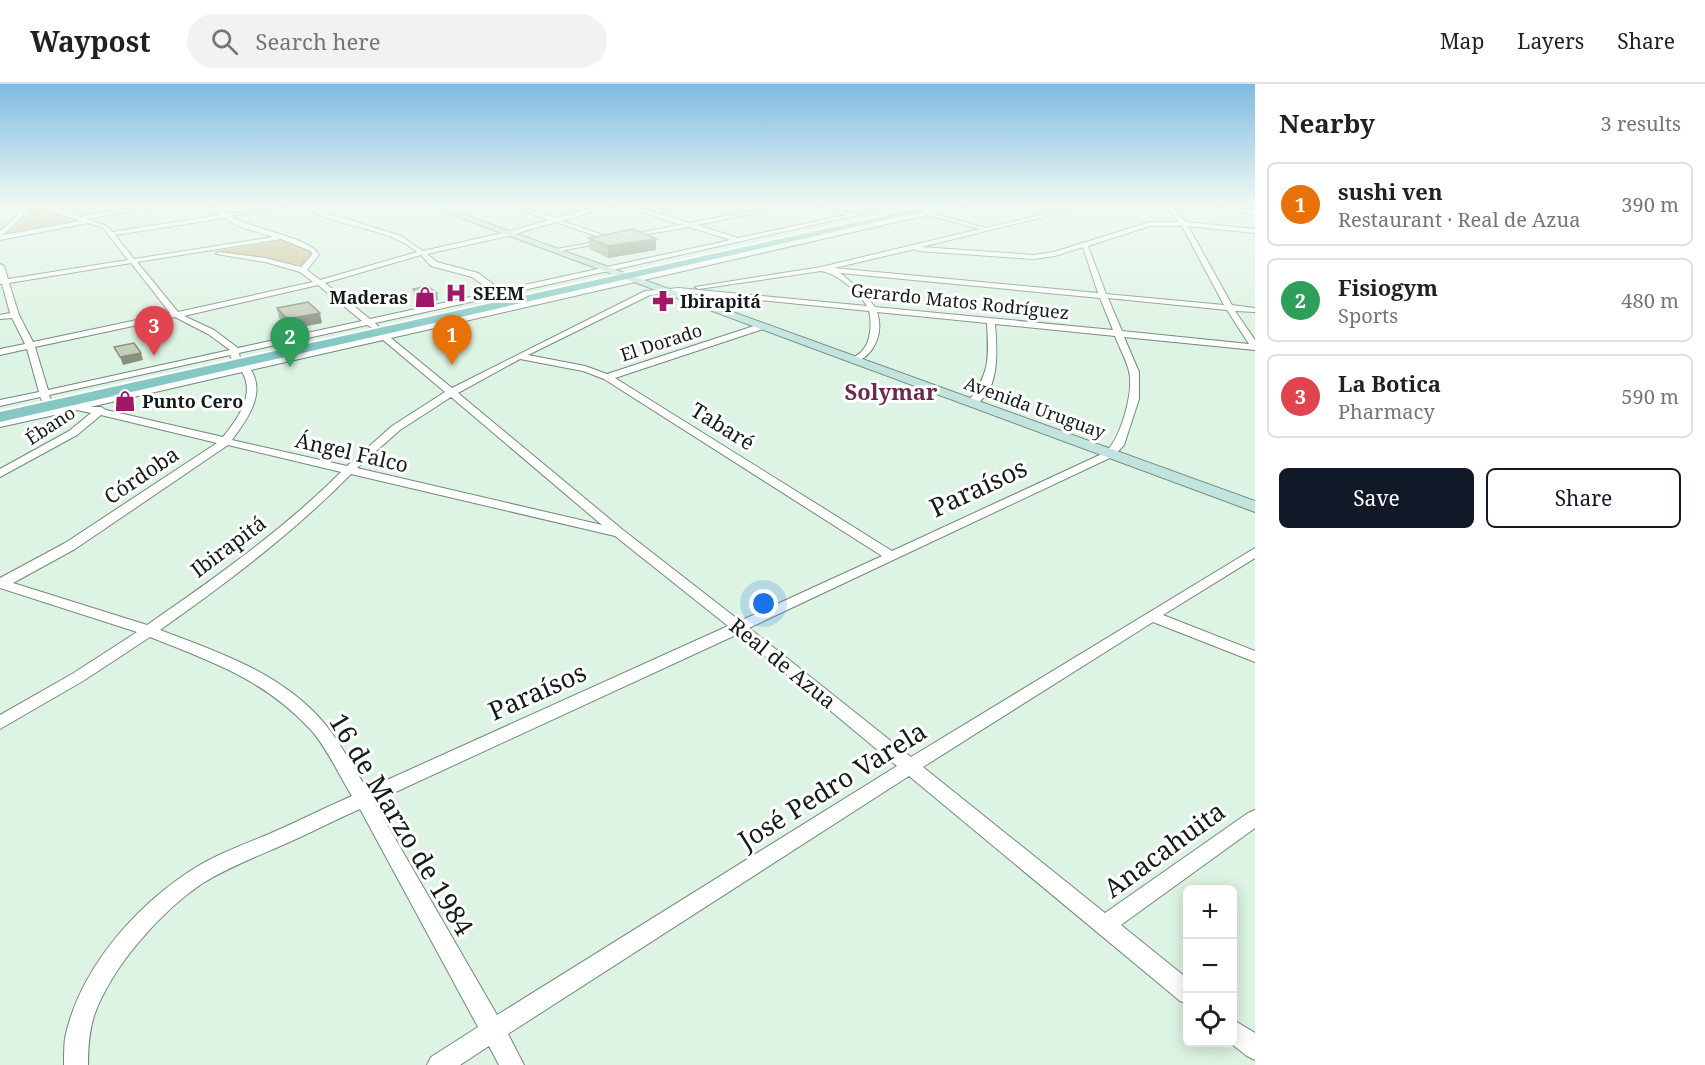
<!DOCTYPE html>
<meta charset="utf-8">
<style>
:root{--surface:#fff;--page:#f2f2f2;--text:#202124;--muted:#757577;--line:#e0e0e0;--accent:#111827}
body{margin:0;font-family:"Noto Serif",serif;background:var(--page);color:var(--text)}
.controls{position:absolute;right:18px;bottom:18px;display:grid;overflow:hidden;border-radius:9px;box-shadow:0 3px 15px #0003}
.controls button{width:54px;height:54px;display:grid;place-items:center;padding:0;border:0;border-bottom:2px solid var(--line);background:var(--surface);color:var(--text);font:30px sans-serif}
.you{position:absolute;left:764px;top:520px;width:21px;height:21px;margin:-15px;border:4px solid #fff;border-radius:50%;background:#1a73e8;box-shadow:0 0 0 9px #1a73e833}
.badge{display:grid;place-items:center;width:39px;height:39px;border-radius:50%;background:var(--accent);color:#fff;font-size:20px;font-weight:700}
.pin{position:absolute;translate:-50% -50px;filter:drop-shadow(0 2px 3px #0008)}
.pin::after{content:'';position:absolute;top:32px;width:21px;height:18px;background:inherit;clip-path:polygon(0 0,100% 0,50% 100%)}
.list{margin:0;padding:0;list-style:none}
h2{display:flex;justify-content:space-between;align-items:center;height:78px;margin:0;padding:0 24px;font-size:26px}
h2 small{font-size:20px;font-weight:400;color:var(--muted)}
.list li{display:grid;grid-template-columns:39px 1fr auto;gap:18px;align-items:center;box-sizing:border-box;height:84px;margin:0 12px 12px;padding:0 12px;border:2px solid var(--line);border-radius:9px}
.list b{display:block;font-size:22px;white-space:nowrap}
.list p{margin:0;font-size:20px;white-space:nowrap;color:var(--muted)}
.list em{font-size:20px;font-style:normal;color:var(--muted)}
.actions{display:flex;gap:12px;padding:18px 24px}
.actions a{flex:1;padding:14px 0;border:2px solid var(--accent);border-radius:9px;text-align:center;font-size:21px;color:var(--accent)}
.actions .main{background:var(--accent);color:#fff}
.icon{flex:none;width:33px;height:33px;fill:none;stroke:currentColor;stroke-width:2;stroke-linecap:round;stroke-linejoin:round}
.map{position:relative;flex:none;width:1255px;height:981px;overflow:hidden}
header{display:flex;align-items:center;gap:36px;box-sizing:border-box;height:84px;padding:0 30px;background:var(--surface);border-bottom:2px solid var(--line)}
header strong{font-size:28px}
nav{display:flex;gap:33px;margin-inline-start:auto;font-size:21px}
.search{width:420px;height:54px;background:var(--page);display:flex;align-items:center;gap:15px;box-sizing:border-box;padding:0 21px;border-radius:33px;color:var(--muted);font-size:22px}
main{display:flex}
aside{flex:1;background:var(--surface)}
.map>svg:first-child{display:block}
.green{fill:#cab888}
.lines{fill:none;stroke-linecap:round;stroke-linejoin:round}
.street-casing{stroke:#74887a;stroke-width:2}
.secondary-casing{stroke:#74887a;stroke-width:2}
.primary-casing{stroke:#fff;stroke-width:4}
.street{fill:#fff;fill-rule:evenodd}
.secondary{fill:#c2e4e1;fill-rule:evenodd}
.primary{fill:#85c8c3;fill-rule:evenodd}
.wall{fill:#a9b09d}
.shaded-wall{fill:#8a9080}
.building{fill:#c5cdb7;stroke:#8a9080;stroke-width:1.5}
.labels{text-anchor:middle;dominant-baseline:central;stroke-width:6;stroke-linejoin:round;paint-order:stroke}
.far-poi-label{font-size:18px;font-weight:bold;fill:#141c17;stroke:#fff;text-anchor:start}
.far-street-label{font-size:18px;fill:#141c17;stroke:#fff}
.street-label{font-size:21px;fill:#141c17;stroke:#fff}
.far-district-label{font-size:22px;font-weight:bold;fill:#6b2a4a;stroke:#fff}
.near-street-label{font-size:26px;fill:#141c17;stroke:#fff}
</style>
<header>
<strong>Waypost</strong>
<div class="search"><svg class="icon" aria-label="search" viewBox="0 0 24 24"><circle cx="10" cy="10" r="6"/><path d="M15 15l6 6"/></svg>Search here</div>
<nav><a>Map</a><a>Layers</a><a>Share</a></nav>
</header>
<main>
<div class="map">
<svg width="1255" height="981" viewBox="0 0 1255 981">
<rect width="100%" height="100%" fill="#ddf3e3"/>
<path class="green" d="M24 121C43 121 60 130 77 138L3 152 24 135 27 129Z
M282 156C293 159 308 160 313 172L306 182 243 171 211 168Z"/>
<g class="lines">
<defs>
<path id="street" d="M15 121H21L23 132 3 151 81 137 50 127 43 121C52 121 72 130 82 134L85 131 159 121H172L86 135 107 142 112 148 220 131 207 121H213L227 130 294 121 231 132C250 145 313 154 319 171L307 186 320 196 417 168C387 141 328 144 304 121H311L321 127 401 152 423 167 507 148 549 136 506 121H514L556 134 581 127 564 121 588 125 613 121 562 137 615 155 612 157 607 156V158L555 168 557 165 607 156 556 138 508 152 427 170 437 178 478 189 501 206 731 156 689 143 625 154 627 151 681 141 621 121H629L651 127 691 121 658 129 689 139 784 121H794L697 141 738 154 846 131 812 121C827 121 841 129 855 129 871 129 886 120 902 121L506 210 509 213 505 215 498 212 375 239 378 242 374 245 367 241 239 269 240 274 235 277 232 276 230 271 49 311 51 316 46 319 43 318 40 313 0 322V316L39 308 27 265 0 271V265L25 260 12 234 0 235V231L10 229 2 200H0V180L4 182 8 195 128 176 103 144 88 139 0 156V147L17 132ZM225 134 238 142 273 153 134 175 115 151ZM281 155 311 167 312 171 301 183 265 174 219 168 216 170 265 178 300 188 313 198 178 228 137 178ZM421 171 431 182 472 193 493 208 370 235 325 199ZM131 179 170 229 33 258 19 231 9 199ZM318 201 362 237 238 264 214 246 184 232ZM175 233 208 250 230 266 48 306 35 263Z
M959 121H968L935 130 986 144 1084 121H1093L921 163 1034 171 1054 168 1150 138H1179L1165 121H1171L1186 138 1255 145V149L1188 142 1232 221 1255 224V228L1235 227 1255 256V266L1124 253 1139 288V315L1124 361 1114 372 749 544 911 673 1255 464V474L1163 531 1255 567V578L1153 538 923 683 1105 829 1248 729 1255 726V744L1121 841 1188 895V920L1180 917 909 692 508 950 524 981H499L489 962 460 981H427L431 973 478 943 360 725C335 736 310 749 285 760 258 772 229 783 203 799 161 827 111 883 94 932 89 948 88 964 88 981H64C64 972 64 962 65 954 79 887 132 826 187 789 212 772 242 761 269 750 297 738 324 724 352 712 339 691 327 664 311 646 264 595 212 578 150 553L83 597 0 645V631L72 590 137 548 0 504V494L65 459 217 359 101 331 77 351 0 393V385L69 347 91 329 77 326 0 343V337L238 283 235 280 240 277 246 281 378 252 375 248 379 245 386 250ZM927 131 980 145 821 183 695 203 699 205 821 187C837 189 858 208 867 222L679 204 645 207 452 304 391 254ZM1150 142H1182L1224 221 1106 210 1088 162ZM1083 163 1098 209 834 184 915 165 918 167 1034 175 1055 172ZM840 189 1100 214 1113 246 875 223 863 208ZM679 208 869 227C872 239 871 258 862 267 859 271 853 273 849 276L854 279C875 272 884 248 877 228L987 239C989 275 990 290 967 319L972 322C1001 310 997 265 995 240L1115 252C1119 263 1126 275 1129 287 1134 309 1121 353 1106 368L892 467 615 294 763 245V241H757L607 290 585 282 528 271 650 211ZM1108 214 1227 226 1249 260 1122 247ZM383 256 445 308 392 342 347 382 232 356C247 336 266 310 251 286ZM520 275 583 287 604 295 882 472 740 537 623 446 458 309ZM242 288C256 310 237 336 223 353L106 326 101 323H90ZM451 313 602 441 357 384 400 346ZM228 361 341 388C283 446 215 494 147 541L13 499 75 465ZM351 390 615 452 728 542 367 705C353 683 340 658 324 639 282 589 218 568 160 546 228 498 293 449 351 390ZM738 550 897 682 497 931 374 718Z
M1210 121H1221L1255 127V131Z
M1232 935 1255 949V976L1247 972 1229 958H1232Z"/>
<path id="secondary" d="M426 121H437L1255 417V428Z"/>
<path id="primary" d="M934 121H951L0 338V328Z"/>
</defs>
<use href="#street" class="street-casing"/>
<use href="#secondary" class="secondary-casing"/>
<use href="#primary" class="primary-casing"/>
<use href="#street" class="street"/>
<use href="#secondary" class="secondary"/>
<use href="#primary" class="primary"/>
</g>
<path class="wall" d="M589 154 656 166 608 174 589 165Z
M413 205 438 216 423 219 414 212Z
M277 224 322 239 290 245 279 234Z"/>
<path class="shaded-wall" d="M656 155V166L608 174V162Z
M437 209 438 216 423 219V212Z
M320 229 322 239 290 245 287 235Z
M141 269 143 276 123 281 120 273Z"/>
<path class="building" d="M633 145 656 155 608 162 589 154Z
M427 202 437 209 423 212 413 205Z
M308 218 320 229 287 235 277 224Z
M134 259 141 269 120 273 114 263Z"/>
<linearGradient id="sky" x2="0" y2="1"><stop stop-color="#7fbbe3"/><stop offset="0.47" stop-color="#f0faf2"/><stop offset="1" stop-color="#f0faf2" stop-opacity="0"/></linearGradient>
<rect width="1255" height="258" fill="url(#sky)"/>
<defs>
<symbol id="hospital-bare" viewBox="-9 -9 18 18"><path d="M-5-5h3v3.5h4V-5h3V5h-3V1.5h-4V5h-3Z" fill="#a01966" stroke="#fff" stroke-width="2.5" paint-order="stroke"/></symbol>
<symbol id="shop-bare" viewBox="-9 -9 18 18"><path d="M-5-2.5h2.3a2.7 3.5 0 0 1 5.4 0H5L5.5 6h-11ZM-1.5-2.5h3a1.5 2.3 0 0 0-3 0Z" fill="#a01966" stroke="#fff" stroke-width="2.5" paint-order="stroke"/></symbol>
<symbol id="pharmacy-bare" viewBox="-9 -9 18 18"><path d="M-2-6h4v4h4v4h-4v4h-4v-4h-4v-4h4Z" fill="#a01966" stroke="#fff" stroke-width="2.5" paint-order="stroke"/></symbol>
</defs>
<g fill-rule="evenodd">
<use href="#hospital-bare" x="441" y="194" width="30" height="30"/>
<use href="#shop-bare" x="410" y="198" width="30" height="30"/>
<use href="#pharmacy-bare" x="648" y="202" width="30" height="30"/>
<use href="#shop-bare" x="110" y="302" width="30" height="30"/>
</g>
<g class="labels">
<g class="far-poi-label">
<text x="473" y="209">SEEM</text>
<text x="408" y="213" text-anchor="end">Maderas</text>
<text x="680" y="217">Ibirapitá</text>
<text x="142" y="317">Punto Cero</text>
</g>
<g class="far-street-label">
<text transform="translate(960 217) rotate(6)">Gerardo Matos Rodríguez</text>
<text transform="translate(661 258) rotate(-18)">El Dorado</text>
<text transform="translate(1035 323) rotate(20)">Avenida Uruguay</text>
<text transform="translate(50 341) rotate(-33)">Ébano</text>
</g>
<g class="street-label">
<text transform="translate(723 342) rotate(32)">Tabaré</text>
<text transform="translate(352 368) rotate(13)">Ángel Falco</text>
<text transform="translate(141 391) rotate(-34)">Córdoba</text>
<text transform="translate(228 462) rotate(-37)">Ibirapitá</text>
<text transform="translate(783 579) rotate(39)">Real de Azua</text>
</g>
<g class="far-district-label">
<text x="891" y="307">Solymar</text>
</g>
<g class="near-street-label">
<text transform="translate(978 403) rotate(-25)">Paraísos</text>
<text transform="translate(537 607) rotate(-24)">Paraísos</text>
<text transform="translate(832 701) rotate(-32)">José Pedro Varela</text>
<text transform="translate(402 740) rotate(59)">16 de Marzo de 1984</text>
<text transform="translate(1164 765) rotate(-36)">Anacahuita</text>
</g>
</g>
</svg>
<div class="controls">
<button>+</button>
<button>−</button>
<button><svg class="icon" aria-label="locate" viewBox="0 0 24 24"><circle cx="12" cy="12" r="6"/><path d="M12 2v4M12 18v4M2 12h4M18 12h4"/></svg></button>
</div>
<div class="you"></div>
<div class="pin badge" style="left:452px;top:281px;background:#e8710a">1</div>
<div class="pin badge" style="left:290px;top:283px;background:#2e9e5b">2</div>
<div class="pin badge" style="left:154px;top:272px;background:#e0444e">3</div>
</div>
<aside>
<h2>Nearby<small>3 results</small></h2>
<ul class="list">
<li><span class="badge" style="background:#e8710a">1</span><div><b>sushi ven</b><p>Restaurant · Real de Azua</p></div><em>390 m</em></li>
<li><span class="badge" style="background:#2e9e5b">2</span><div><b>Fisiogym</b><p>Sports</p></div><em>480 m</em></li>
<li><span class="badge" style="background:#e0444e">3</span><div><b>La Botica</b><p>Pharmacy</p></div><em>590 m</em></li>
</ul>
<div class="actions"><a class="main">Save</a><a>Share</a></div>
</aside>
</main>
